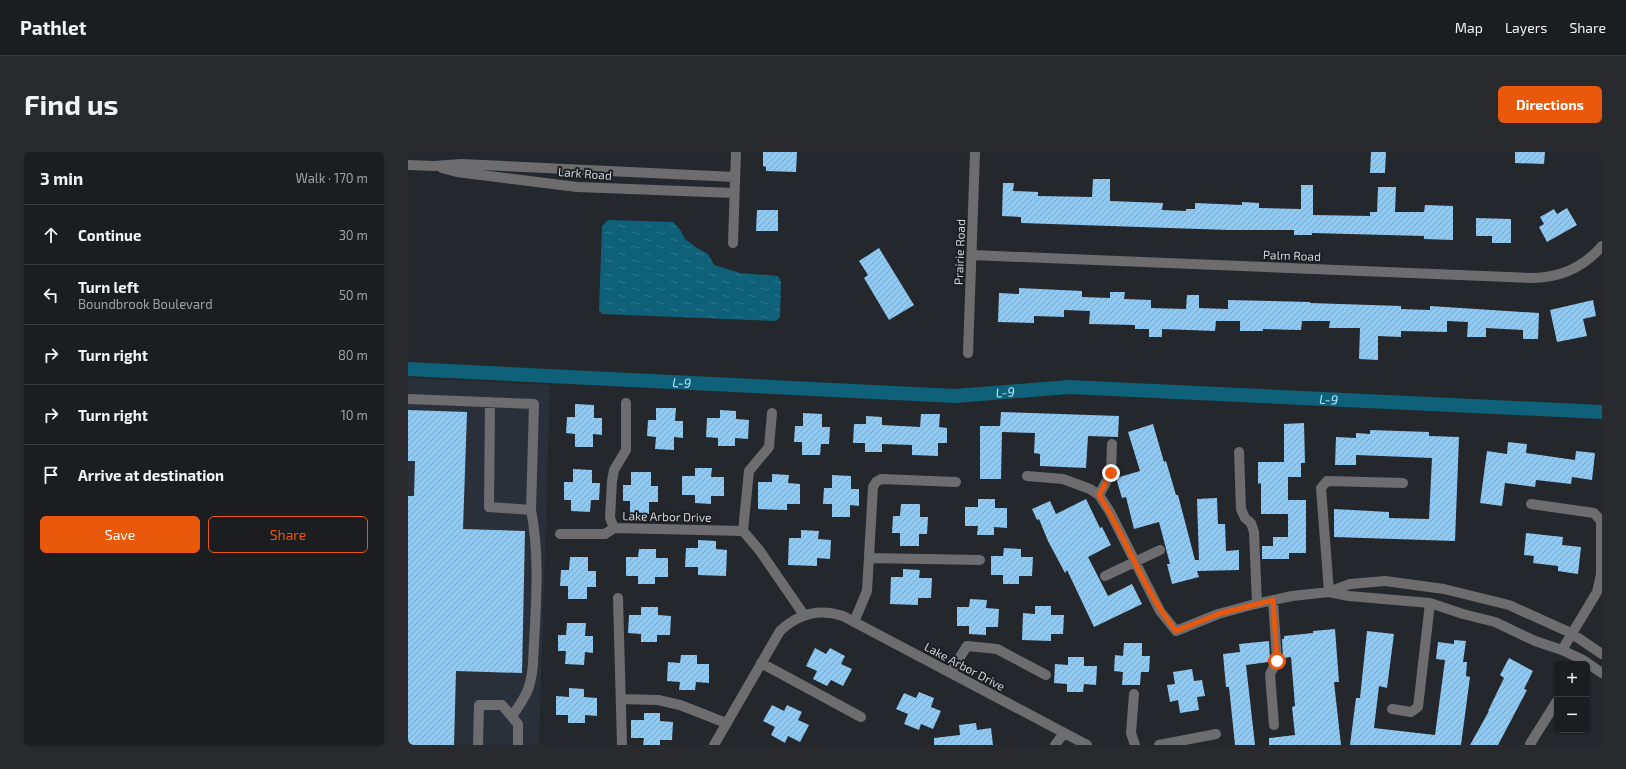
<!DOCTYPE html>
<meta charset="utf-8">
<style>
:root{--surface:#1b1d21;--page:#282a2e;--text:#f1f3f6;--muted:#a0a2a5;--line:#393b3f;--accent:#ea580c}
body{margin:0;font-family:"Exo 2",sans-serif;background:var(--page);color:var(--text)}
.controls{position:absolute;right:12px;bottom:12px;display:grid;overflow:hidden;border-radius:6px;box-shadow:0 1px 3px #0004}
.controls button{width:36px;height:36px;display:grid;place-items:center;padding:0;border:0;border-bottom:1px solid var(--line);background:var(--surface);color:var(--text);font:20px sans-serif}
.stop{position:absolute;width:12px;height:12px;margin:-9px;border:3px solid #ea580c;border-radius:50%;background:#fff}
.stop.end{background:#ea580c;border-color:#fff;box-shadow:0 1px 4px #0008}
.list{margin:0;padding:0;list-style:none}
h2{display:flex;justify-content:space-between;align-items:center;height:52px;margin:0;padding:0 16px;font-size:17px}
h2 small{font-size:13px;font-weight:400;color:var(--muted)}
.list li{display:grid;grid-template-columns:26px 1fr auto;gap:12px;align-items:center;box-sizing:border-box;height:60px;padding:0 16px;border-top:1px solid var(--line)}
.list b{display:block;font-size:15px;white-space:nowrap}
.list p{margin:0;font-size:13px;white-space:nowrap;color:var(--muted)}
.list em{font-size:13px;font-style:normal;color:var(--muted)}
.actions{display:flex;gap:8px;padding:12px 16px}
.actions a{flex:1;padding:9px 0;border:1px solid var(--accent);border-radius:6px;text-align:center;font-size:14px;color:var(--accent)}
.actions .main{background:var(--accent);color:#fff}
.icon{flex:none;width:22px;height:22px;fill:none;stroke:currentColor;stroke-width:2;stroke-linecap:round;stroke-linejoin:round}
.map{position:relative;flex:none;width:1194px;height:593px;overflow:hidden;border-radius:6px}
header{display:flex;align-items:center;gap:24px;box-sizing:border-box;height:56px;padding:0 20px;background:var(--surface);border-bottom:1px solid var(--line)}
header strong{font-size:19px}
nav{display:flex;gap:22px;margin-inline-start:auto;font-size:14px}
.intro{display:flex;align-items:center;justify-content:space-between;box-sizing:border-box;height:96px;padding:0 24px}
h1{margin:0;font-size:28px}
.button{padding:10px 18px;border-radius:6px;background:var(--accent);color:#fff;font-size:14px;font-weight:700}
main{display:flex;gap:24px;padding:0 24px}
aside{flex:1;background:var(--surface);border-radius:6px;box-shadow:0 1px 3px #0004}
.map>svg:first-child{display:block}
.built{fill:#2a303a}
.water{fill:url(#water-ripples)}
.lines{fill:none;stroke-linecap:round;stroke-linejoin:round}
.canal{stroke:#0e6178;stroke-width:14}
.building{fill:url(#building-hatch)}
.minor{stroke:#6d6d70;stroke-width:10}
.route{stroke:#ea580c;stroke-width:5}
.labels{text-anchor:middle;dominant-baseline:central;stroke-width:4;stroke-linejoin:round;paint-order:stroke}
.street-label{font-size:12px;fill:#d0d2d5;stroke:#1b1e22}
.water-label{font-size:13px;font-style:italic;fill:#ade8fd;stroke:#1b1e22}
</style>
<header>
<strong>Pathlet</strong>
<nav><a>Map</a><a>Layers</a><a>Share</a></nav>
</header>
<div class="intro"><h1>Find us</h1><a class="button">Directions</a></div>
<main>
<aside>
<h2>3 min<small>Walk · 170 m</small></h2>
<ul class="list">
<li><svg class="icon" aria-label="ahead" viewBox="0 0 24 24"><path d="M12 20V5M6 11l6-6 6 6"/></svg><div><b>Continue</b></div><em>30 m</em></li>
<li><svg class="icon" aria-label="left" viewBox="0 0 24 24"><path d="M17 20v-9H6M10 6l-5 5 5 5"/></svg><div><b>Turn left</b><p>Boundbrook Boulevard</p></div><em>50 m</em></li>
<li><svg class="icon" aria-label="right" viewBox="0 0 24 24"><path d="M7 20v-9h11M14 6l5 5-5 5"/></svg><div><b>Turn right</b></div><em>80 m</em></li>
<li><svg class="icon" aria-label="right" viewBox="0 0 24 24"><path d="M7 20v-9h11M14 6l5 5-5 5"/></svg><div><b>Turn right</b></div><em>10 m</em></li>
<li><svg class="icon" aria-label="arrive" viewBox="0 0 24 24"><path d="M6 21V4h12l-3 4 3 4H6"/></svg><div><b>Arrive at destination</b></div></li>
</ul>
<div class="actions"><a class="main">Save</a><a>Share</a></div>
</aside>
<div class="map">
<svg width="1194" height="593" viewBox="0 0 1194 593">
<defs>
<pattern id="water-ripples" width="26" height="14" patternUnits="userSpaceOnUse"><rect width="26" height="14" fill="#0e6178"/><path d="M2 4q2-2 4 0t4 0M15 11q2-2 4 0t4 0" fill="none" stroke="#30778a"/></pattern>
<pattern id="building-hatch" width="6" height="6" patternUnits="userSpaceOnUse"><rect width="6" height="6" fill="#92c9f1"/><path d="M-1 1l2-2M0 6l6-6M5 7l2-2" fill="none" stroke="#7da6c5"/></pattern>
</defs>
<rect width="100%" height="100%" fill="#24272c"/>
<path class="built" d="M0 226 142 233 131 593H0Z"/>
<path class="water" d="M200 68 265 70 273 79 277 87 289 96 300 102 306 113 332 121 370 124 373 130 372 165 368 169 194 162 191 158 194 74Z"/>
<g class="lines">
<path class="canal" id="s1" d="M0 217 547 244 661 235 1194 260"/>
</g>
<path class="building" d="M355 0H389L388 20 358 19V15L355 14Z
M963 0H978L977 21H962Z
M1107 0H1137L1136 12 1107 11Z
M685 27H702V49L755 51 754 58 778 59V57H787V51L834 53V50L851 51V56L893 57V33H905V63L962 64V60H969L970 35H988L987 60H1016L1017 53 1045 54V88L1016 87V84L904 81V83H886V78H821L613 71V65L594 64 595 31H606L605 39 630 40V44L684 45Z
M1159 56 1169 73 1139 90 1131 75 1136 72 1132 65 1146 57 1149 62Z
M349 58H370V79H348Z
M1068 66 1103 67V91H1084V84H1068Z
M471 96 506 153 481 168 456 126 460 123 451 109Z
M611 136 674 139V145L702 146V140H717L716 147 743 148V156L778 157 779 143H791V156L820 157V148L902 150V151L993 154V157L1022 158V154L1131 161 1130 187H1115V178L1078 176V185H1059L1060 170 1039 169V180L993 179V185L970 184V208L951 207 952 176H921L922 169H894L893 178 855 177V179H832V169H808L807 179 754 177V185H741V177H727V173L681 172 682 159 656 158V165L626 164V171L590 170 591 141 611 142Z
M1185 148 1188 164 1175 167 1179 184 1149 190 1142 158Z
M167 252 186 253V266H194V283L185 282V295H167V282L158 281 159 265H167Z
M248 256H268L267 269H275V286L266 285V298L247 297 248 285 239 284 240 268H248Z
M0 258 59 260 55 377 117 379 114 521 48 519 46 593H0V344H6L7 309H0Z
M312 258 328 259V267L341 268 340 287 327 286V294H310V286L298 285 299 266H312Z
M593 260 711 264 710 285 680 284 678 316 632 314V302L626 301 627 281 594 280 593 327H572V274H592Z
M395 261 414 262V275H422L421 292H413L412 303H394V290H386L387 274H395Z
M513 262H532L531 275 539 276V291H530V304L504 303V293L474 292V300H457V291H445L446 272H458V264L474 265V273L512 275Z
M896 271 897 311H893V325H880V348H898V401H881V407H854V394H865V385H880V362H853V331L850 332V310H876V272Z
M745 272 756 310 758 309 768 343H770L787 408H791L789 347 809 346 810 372H817L818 399 831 398V418L789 419 791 425 764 432 759 412H762L751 370 726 377 718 345 714 346 708 326 732 319 720 280Z
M962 278 1021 280V284L1051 285 1047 389 926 385V357L981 360V366L1021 367 1024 306 948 303V313H927L928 285 948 286V281L962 282Z
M1100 290 1119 292 1118 301 1167 308 1168 299 1187 301 1184 328 1164 325 1163 332 1128 328 1127 335 1097 331 1094 354 1072 351 1079 299 1099 302Z
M287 316H304L303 325H316V344H303V352L287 351V343H274V324H287Z
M165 317 184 318V331H192L191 348H183L182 360 163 359V348H156V330H165Z
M223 320H243V334H250V350H241V362H222V349H215V333H223Z
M364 322 381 323 380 331 392 332V352H379V358L350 357V330H364Z
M424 323 443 324V337H451V354L442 353V365H424V352H415L416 336H424Z
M570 347H587V356H599V376L586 375V383H569L570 374H557V355H570Z
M678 347 692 376 694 375 703 393 680 405 700 444 724 432 734 452 686 475 659 418 657 421 640 389 631 367 629 368 624 357 642 349 648 362Z
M493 352H512V365H520L519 382H511V394H492V381H484L485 364H492Z
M393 378 411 379 410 387 423 388 422 407 409 406V414L380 413 381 386H393Z
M1118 381 1155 385 1154 393 1173 395 1170 422 1150 419V414L1125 411 1126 404 1116 403Z
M290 388 308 389V397L319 398 318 424 290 423V415H277L278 396H290Z
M596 396 613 397V405H625L624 424H611V432H595V423H583V404H595Z
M231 397H248V406H260V425H247V432H230V424H218V405H230Z
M162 405H180V419H188V435H179V447H160V434H152L153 418H161Z
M495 417 512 418 511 426H524L523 446H510V453L482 452 483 425H495Z
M562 447 579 448 578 456 591 457 590 475H578V483L561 482V474H549V455H561Z
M627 454H643V463H656L655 482H643V489L614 488 615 461 627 462Z
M233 455H250V463L263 464 262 483H249V490H233V482L220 481 221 463H233Z
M159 471H178L177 484H185V501L177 500 176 513 157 512 158 499H150V483H158Z
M927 477 931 530H926L933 593H861V586L887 583 884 555 887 554 883 505 875 506 874 487H876V484L905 481V479Z
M959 479 986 482 979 536 971 534 966 576 1027 583 1037 508 1028 507 1030 490 1046 492V488L1058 489 1055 510H1059L1058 524 1062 525 1053 593H942L948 546H952Z
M861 489 862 507H860V510L838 513 847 593H827L821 535H818L815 502 832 500 831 492Z
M716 491H734V504H742L741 520H733L732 533H714L715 520 706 519 707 503 715 504Z
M407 496 418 502 422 496 437 504 433 512 444 517 435 534 423 528 419 534 405 527 409 519 398 514Z
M273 503H289V512H301V531L288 530 287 538H271L272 530 259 529 260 510 272 511Z
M660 505H676V514H689L688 533 676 532 675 540H659V532L646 531 647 512 660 513Z
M1101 506 1125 519 1116 537 1119 538 1090 593H1062L1081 559H1080L1096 526 1092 523Z
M784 517 786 529 794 528 797 544 789 545 791 558 772 561 770 548 762 550 759 533 767 532 765 520Z
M161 536 176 537V545L189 546V564L177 563V571H160V563H148V544L161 545Z
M511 540 526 546 523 555 533 559 525 577 513 572 511 578 496 572 500 562 488 557 496 541 508 546Z
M364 553 376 559 379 553 394 560 390 568 401 573 392 590 380 584 377 591 363 583 367 575 355 569Z
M236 561H252V569L265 570 264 588H252V593H235L236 586H223V568H236Z
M568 571 569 578 583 576 585 593H526V586L552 583 551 573Z"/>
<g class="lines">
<path class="minor" d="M0 13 26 14 53 12 327 25
M34 16 49 20 169 35 326 41
M325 91 328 0
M564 103 1123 126C1152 126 1175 116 1194 94
M560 201 567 0
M0 247 126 252 123 358 81 355 82 250
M831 300 833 357 837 366 843 371 846 380 849 451
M619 324 655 327 682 337 691 343 702 360 752 459 768 479 810 462 847 452 884 444 921 440 941 444 1022 451 1055 462 1087 470 1127 489 1154 498 1175 508 1194 521
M995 331 919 329 913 336 921 440 942 432 977 429 1036 437 1101 453 1163 481 1194 502
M691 343 703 321 704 292
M1123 352 1186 361 1193 369V422L1189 440 1154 498
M206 376 202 366 204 329 206 318 218 298V251
M335 379 341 319 361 295 364 261
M152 382H197L206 376 335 379 352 399 396 463
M461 406 572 408
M697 424 752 398
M210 446 214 593
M865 448 869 509 862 522 866 573
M446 470 459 439 465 335 468 330 473 327 548 330
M353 511 453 565
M542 521 559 494 589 497 638 523
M726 542 723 581 727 593
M213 547 250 548 272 553 318 571
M984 557 1003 560 1010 555 1022 451
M104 564C118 544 123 537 125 512 127 462 133 408 123 358
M1122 592 1149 549
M70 593 71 553H94L110 572V593
M306 593 372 479C390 462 411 456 435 464L679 593
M647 593 656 581
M751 593 808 582"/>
</g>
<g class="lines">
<path class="route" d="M703 321 691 343C719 387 735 438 768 479L810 462 865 448 869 509"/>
</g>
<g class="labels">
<g class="street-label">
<text transform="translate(177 21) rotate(4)">Lark Road</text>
<text transform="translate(551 100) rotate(-88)">Prairie Road</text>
<text transform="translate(884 103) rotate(2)">Palm Road</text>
<text transform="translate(259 364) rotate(1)">Lake Arbor Drive</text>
<text transform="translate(557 514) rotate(28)">Lake Arbor Drive</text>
</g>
<g class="water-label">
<text stroke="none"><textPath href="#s1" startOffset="274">L-9</textPath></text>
<text stroke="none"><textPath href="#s1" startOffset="598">L-9</textPath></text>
<text stroke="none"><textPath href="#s1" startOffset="922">L-9</textPath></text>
</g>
</g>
</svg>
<div class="controls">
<button>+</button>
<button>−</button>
</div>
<div class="stop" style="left:869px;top:509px"></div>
<div class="stop end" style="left:703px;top:321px"></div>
</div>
</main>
